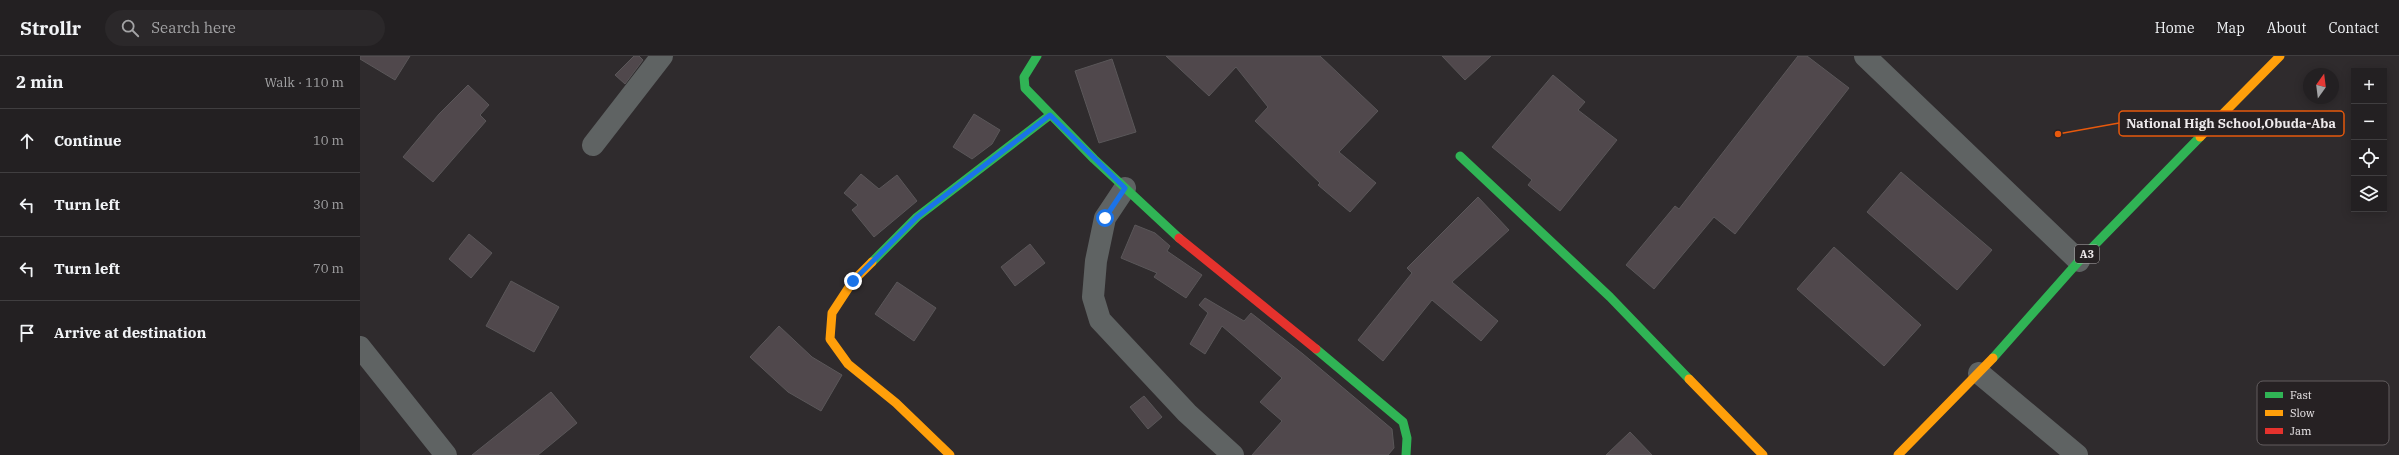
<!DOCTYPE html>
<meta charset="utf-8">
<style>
:root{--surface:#232022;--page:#2b282a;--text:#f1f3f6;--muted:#a3a3a5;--line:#403e40}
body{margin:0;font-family:"IBM Plex Serif",serif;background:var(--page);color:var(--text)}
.controls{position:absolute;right:12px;top:12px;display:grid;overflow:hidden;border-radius:0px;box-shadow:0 2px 10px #0003}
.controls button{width:36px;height:36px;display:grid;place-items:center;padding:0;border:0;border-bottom:1px solid var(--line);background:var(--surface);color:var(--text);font:20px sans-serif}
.compass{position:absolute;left:1943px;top:12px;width:36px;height:36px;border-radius:50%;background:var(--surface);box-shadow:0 2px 10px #0003;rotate:14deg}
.stop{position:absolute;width:12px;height:12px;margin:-9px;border:3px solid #1a73e8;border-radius:50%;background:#fff}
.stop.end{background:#1a73e8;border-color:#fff;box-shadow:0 1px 4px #0008}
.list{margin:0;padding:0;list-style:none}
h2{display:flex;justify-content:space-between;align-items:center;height:52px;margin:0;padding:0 16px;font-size:17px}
h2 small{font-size:13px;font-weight:400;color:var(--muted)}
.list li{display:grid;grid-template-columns:26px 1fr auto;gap:12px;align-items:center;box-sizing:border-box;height:64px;padding:0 16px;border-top:1px solid var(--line)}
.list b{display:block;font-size:15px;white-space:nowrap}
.list em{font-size:13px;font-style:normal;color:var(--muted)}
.icon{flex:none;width:22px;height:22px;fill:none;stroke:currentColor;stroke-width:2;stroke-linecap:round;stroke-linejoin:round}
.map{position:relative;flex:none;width:2039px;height:399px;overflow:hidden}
header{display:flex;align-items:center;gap:24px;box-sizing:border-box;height:56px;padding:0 20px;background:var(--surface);border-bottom:1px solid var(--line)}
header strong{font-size:19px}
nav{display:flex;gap:22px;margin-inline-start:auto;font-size:14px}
.search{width:280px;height:36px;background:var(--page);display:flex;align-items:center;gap:10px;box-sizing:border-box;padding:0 14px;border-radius:22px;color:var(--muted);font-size:15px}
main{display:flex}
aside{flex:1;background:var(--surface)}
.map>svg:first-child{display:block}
.building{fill:#50484c;stroke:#5a5759}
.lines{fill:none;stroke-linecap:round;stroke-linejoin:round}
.street{stroke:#5f6363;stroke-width:22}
.fast{stroke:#30b455;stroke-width:9}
.slow{stroke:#ff9f0a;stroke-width:9}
.jam{stroke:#e5322d;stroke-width:9}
.route{stroke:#1a73e8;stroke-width:5}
.labels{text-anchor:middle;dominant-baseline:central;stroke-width:4;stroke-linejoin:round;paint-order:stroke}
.shield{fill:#262123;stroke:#b2aeb0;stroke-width:1}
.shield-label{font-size:11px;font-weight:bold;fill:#eeeaec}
.key{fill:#262123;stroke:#625d5f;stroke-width:1}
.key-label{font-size:11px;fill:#eeeaec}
.leader{fill:none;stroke:#e8590c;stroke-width:1.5}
.callout-dot{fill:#e8590c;stroke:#262123;stroke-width:1.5}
.callout{fill:#262123;stroke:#e8590c;stroke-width:1.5}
.callout-label{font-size:13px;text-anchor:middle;font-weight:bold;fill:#eeeaec}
</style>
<header>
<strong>Strollr</strong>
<div class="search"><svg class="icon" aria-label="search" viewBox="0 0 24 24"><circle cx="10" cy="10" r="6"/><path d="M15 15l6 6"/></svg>Search here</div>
<nav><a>Home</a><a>Map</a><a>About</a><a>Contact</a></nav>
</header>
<main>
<aside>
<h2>2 min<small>Walk · 110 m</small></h2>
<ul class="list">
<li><svg class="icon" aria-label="ahead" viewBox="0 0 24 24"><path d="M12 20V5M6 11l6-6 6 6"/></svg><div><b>Continue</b></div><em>10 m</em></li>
<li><svg class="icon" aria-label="left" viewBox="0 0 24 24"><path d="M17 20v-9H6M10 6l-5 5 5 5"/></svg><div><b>Turn left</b></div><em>30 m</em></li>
<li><svg class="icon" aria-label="left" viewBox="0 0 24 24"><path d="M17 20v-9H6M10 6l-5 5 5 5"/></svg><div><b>Turn left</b></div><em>70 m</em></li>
<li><svg class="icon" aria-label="arrive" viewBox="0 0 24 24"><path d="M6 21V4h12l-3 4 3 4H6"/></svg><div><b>Arrive at destination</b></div></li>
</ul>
</aside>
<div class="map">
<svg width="2039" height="399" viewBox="0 0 2039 399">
<rect width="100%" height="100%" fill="#2f2b2d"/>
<path class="building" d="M0 0H50L35 24 0 3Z
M274 0H279L283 4 265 28 255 19Z
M806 0H960L1018 55 979 96 1016 127 990 156 958 129 960 127 895 65 908 51 876 11 849 40Z
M1082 0H1131L1105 24Z
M1438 0H1447L1489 32 1375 178 1354 161 1294 233 1266 209 1315 150 1319 153Z
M752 3 776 76 739 87 715 15Z
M1193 19 1225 46 1218 54 1257 84 1200 155 1168 129 1172 124 1132 91Z
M108 29 129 49 120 59 126 65 73 126 43 101 79 58Z
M614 58 640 74 632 88 612 103 593 91Z
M1541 116 1632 194 1597 234 1507 156Z
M501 118 519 133 537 119 557 145 514 181 492 154 498 149 484 137Z
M1118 141 1149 174 1092 226 1138 265 1121 285 1072 244 1023 305 998 284 1052 217 1047 212Z
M775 169 795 177 810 190 807 195 842 219 826 242 794 221 797 217 761 202Z
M109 178 132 197 111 222 89 203Z
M670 188 685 207 655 230 641 211Z
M1474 191 1561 269 1524 310 1437 233Z
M151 225 199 251 174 296 126 270Z
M537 226 576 252 554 285 515 258Z
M845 242 884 265 891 257 943 298 1032 373 1034 392 1028 399H892L922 365 900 346 922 322 862 270 845 298 830 288 848 257 839 249Z
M419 270 452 301 482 319 461 355 428 336 390 301Z
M191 336 217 367 178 399H112Z
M784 340 802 361 788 373 770 351Z
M1270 376 1292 399H1246Z"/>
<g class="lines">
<path class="street" d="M1505 0 1719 205
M233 89 302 0
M765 132 745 162 736 205 733 241 740 264 827 357 873 399
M0 291 86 399
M1619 317 1717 399"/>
<path class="fast" d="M677 0 664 21 665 32 734 103 819 182
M1100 100 1250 241 1329 323
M512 206 557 161 690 59
M956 293 1043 366 1047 382 1046 399
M1633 302 1719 205 1840 81"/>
<path class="slow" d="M1840 81 1920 0
M512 206 493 225 472 257 470 283 488 308 536 347 590 399
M1329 323 1403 399
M1538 399 1633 302"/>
<path class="jam" d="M819 182 956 293"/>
</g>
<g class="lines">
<path class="route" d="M493 225 557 161 690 59 765 132 745 162"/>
</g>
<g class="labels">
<rect class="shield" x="1715" y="189" width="24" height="18" rx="3"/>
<g class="shield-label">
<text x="1727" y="198">A3</text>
</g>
</g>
<rect x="1897" y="325" width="132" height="64" rx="6" class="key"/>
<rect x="1905" y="336" width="18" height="6" fill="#30b455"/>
<rect x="1905" y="354" width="18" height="6" fill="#ff9f0a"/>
<rect x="1905" y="372" width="18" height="6" fill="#e5322d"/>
<g class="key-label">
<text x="1930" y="343">Fast</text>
<text x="1930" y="361">Slow</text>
<text x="1930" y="379">Jam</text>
</g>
<path class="leader" d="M1698 78L1759 67"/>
<circle class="callout-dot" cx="1698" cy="78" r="4"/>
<rect class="callout" x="1759" y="55" width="225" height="25" rx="4"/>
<g class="callout-label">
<text x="1871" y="72">National High School,Obuda-Aba</text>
</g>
</svg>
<div class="controls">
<button>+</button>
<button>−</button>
<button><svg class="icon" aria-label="locate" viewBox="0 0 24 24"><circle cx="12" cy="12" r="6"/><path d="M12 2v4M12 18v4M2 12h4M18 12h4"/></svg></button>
<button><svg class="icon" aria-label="layers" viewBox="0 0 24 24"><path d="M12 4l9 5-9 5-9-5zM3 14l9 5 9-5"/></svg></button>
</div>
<svg class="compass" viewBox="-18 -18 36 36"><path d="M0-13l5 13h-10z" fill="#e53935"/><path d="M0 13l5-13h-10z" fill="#a3a3a5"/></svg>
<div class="stop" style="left:745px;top:162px"></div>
<div class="stop end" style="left:493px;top:225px"></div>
</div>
</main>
